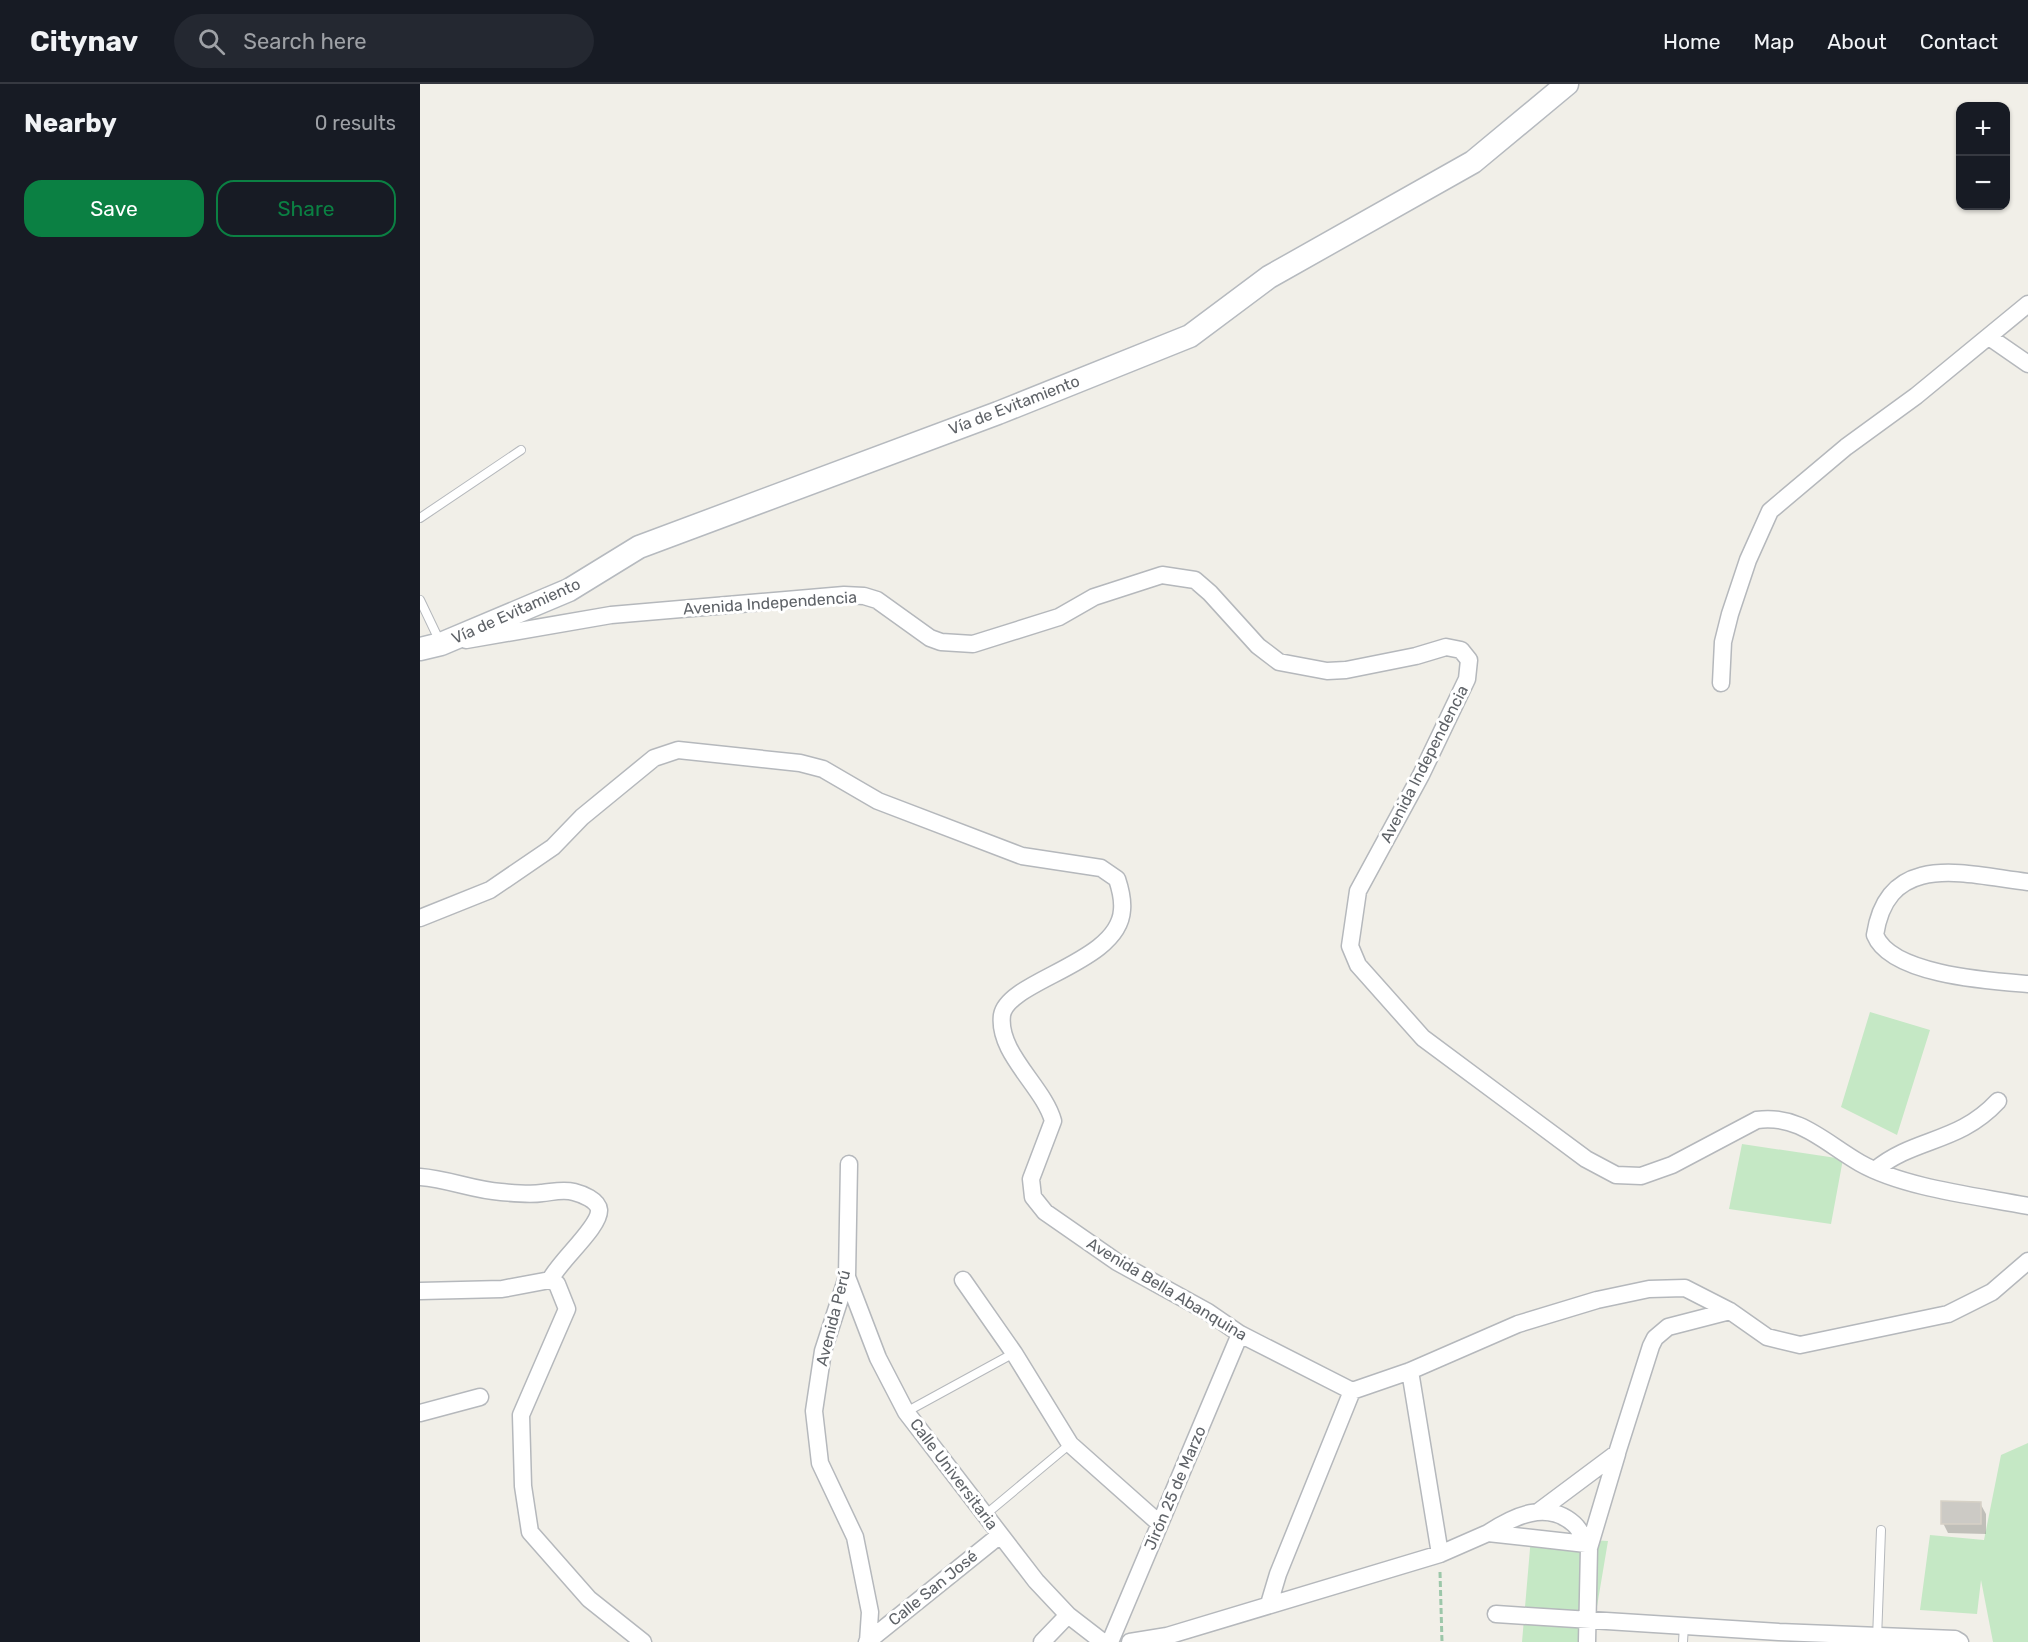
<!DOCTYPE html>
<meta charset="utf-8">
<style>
:root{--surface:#171b24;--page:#242831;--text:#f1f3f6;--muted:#9ea1a6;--line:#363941;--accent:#0b8043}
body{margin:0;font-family:Rubik,sans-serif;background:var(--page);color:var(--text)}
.controls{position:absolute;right:18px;top:18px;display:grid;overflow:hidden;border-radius:12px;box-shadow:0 2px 4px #0004}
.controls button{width:54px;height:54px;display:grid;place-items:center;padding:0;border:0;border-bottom:2px solid var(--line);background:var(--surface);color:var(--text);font:30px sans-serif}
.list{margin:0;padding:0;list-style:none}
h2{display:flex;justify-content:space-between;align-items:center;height:78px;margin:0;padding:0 24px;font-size:26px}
h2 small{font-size:20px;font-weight:400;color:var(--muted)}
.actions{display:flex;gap:12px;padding:18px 24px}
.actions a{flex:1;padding:14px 0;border:2px solid var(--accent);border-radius:18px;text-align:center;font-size:21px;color:var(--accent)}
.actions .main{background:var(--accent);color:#fff}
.icon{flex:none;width:33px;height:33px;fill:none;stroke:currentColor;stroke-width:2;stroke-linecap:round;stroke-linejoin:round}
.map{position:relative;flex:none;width:1608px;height:1558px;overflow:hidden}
header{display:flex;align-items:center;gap:36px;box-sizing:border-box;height:84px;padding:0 30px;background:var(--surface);border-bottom:2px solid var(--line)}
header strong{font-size:28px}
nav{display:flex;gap:33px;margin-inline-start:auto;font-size:21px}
.search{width:420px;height:54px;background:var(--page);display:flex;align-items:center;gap:15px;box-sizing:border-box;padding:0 21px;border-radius:33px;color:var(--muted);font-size:22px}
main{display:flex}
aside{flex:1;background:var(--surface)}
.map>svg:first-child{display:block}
.green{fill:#c5e8c5}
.shadow{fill:#0003}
.building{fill:#cccac5;stroke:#d6d1c6;stroke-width:1.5}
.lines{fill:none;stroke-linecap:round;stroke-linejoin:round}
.lane-casing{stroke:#b5b8bc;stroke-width:10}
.street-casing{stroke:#b5b8bc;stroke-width:19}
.secondary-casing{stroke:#b6babf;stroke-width:25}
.path{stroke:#9cc7a9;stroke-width:3;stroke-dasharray:6 3;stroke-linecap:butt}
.lane{stroke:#fff;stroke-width:8}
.street{stroke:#fff;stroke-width:16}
.secondary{stroke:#fff;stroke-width:22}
.labels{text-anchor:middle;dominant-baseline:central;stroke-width:6;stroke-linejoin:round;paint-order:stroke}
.street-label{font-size:16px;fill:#5f6368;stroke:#fff}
</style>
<header>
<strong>Citynav</strong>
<div class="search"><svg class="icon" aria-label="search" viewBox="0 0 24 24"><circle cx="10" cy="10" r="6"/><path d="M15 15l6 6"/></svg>Search here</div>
<nav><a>Home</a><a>Map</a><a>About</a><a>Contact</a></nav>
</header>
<main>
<aside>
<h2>Nearby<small>0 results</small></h2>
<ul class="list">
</ul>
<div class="actions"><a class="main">Save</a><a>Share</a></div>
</aside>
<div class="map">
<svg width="1608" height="1558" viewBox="0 0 1608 1558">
<rect width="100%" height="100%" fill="#f1efe8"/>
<path class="green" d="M1450 928 1510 946 1477 1051 1421 1023Z
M1322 1060 1423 1075 1411 1140 1309 1125Z
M1608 1359V1558H1573L1561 1496 1557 1530 1500 1526 1510 1451 1564 1456 1581 1371Z
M1111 1453 1188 1457 1171 1558H1102Z"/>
<path class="shadow" d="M1560 1419 1566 1430V1450L1528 1449 1523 1439Z"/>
<path class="building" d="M1521 1417 1561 1418V1440H1521Z"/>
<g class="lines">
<defs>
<path id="lane" d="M0 434 101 366
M0 516 21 560
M486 1328 594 1269
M565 1431 650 1360
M1457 1555 1461 1446
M1263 1558 1264 1542"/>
<path id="street" d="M1569 253 1608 280
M46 556 191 531 424 511 444 512 457 516 510 554 521 558 553 560 639 533 674 513 742 491 775 496 790 509 838 562 859 578 907 587 926 586 996 572 1026 563 1041 566 1049 576 1047 595 1001 691 938 807 930 862 938 881 1003 954 1166 1075 1196 1091 1221 1092 1252 1081 1337 1036C1379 1030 1405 1059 1440 1079 1484 1104 1557 1112 1608 1122
M1301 599 1303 558 1310 530 1328 476 1350 427 1426 363 1496 312 1608 220
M1608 798C1547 791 1468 765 1455 851 1471 891 1570 897 1608 900
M0 834 70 806 133 763 162 733 234 674 258 666 380 679 403 685 458 717 602 772 681 784 697 795C700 804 703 816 702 826 699 879 588 896 582 931 577 969 624 1003 633 1037L611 1095 613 1113 625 1128 697 1178 788 1228 820 1250 932 1307 990 1287 1098 1240 1177 1216 1229 1205 1265 1204 1310 1227 1347 1253 1380 1261 1528 1230 1572 1208 1608 1177
M429 1080 427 1193 403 1267 394 1327 400 1379 435 1453 450 1528 448 1558
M1455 1086C1495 1053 1538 1060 1578 1017
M0 1093C28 1095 53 1106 81 1108 94 1109 109 1111 122 1109 133 1108 143 1105 154 1108 162 1110 178 1116 179 1126 180 1143 140 1176 130 1196
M427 1193 458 1274 486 1328 616 1497 648 1531 683 1558
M130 1196 137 1200 147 1225 101 1331 103 1402 110 1448 169 1515 223 1558
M543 1196 594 1269 650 1360 740 1440
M0 1207 82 1205 130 1196
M990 1287 1020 1470
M0 1329 60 1313
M1118 1428 1197 1369 1231 1262 1235 1254 1248 1243 1310 1227
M1068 1449C1094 1432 1127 1416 1154 1440 1161 1446 1165 1457 1169 1464L1197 1370
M849 1520 858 1490 932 1307
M1076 1530 1359 1548 1535 1555 1540 1558
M447 1558 580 1451
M622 1558 648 1531
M690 1558 820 1250
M710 1558 747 1552 1020 1470 1068 1449 1166 1460 1169 1464 1167 1558"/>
<path id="secondary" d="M0 565 21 560 149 506 219 463 578 329 770 252 849 193 1053 78 1147 0"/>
</defs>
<use href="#lane" class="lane-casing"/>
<use href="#street" class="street-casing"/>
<use href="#secondary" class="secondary-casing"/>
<path class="path" d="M1020 1488 1022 1558"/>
<use href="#lane" class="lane"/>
<use href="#street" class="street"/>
<use href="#secondary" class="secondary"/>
</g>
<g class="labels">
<g class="street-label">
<text transform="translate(594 321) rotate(-21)">Vía de Evitamiento</text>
<text transform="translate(350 519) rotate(-4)">Avenida Independencia</text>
<text transform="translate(96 527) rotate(-24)">Vía de Evitamiento</text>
<text transform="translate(1004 680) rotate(-63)">Avenida Independencia</text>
<text transform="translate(747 1205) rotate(31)">Avenida Bella Abanquina</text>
<text transform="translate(413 1234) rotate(-76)">Avenida Perú</text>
<text transform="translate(534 1390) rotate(53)">Calle Universitaria</text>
<text transform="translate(755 1404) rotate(-67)">Jirón 25 de Marzo</text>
<text transform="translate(513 1504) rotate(-39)">Calle San José</text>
</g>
</g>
</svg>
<div class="controls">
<button>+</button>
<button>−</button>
</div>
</div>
</main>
